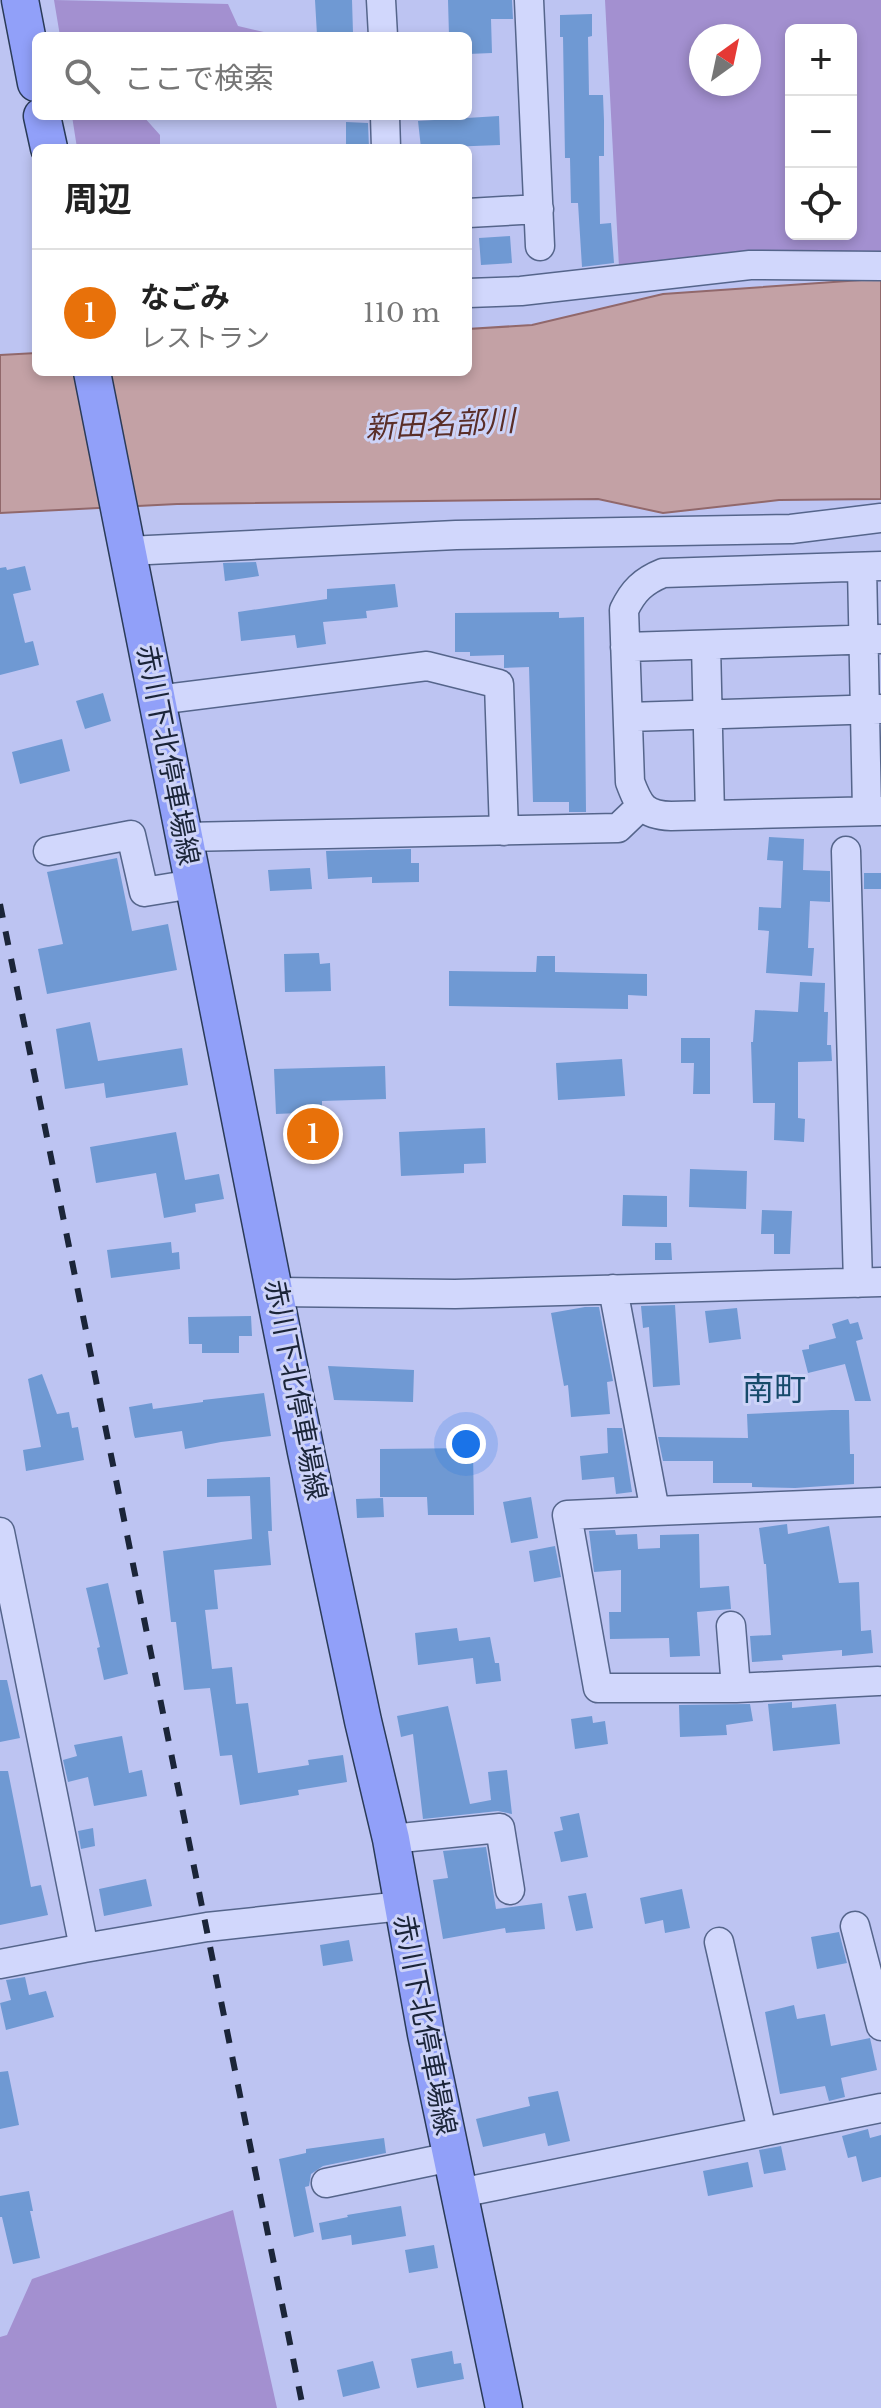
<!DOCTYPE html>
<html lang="ja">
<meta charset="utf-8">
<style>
:root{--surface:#fff;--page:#f2f2f2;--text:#222;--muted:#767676;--line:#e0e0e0;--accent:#db2777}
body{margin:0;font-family:"Libre Baskerville","Noto Sans JP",serif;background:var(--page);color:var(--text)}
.controls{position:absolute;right:24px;top:24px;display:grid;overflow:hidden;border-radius:12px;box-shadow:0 4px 12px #0003}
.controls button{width:72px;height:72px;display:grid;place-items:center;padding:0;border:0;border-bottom:2px solid var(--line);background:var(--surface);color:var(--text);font:40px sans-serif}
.compass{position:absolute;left:689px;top:24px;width:72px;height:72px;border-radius:50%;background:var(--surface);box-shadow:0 4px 12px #0003;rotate:33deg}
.you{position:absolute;left:466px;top:1444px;width:28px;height:28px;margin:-20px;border:6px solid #fff;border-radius:50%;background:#1a73e8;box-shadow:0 0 0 12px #1a73e833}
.badge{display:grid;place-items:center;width:52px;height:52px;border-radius:50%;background:var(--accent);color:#fff;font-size:26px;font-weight:700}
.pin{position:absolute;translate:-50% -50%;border:4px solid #fff;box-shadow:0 2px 8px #0006}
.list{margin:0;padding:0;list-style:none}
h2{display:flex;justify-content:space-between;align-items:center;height:104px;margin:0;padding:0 32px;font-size:34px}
h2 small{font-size:26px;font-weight:400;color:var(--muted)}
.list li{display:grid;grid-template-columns:52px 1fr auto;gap:24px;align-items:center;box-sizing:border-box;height:128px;padding:0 32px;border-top:2px solid var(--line)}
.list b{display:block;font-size:30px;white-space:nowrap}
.list p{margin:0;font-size:26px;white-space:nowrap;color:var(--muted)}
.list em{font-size:26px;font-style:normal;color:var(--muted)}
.icon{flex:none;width:44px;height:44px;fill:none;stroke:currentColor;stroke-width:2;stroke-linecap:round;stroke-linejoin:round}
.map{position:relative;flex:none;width:881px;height:2408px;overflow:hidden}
.search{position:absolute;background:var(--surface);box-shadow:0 4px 12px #0003;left:32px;top:32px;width:440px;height:88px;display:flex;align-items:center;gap:20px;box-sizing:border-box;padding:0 28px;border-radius:12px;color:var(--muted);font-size:30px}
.panel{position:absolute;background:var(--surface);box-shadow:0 4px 12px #0003;left:32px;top:144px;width:440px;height:232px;border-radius:12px}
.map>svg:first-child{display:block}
.green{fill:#a390d0;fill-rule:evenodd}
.water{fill:#c3a1a5;stroke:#91686b;stroke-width:2}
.building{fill:#6f99d3}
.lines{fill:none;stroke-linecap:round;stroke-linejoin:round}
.minor-casing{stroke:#55658b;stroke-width:31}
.major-casing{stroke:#2a3b58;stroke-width:39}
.minor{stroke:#d1d7fc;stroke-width:28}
.major{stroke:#91a0f9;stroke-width:36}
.rail{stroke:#1b2539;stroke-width:6;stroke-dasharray:14 14;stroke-linecap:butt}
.labels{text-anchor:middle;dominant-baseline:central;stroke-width:6;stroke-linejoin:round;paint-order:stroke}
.street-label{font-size:28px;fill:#1b2539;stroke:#cdd3f8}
.water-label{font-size:30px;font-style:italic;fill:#5a2e28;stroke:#cdd3f8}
.quarter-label{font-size:32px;fill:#164a6a;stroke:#cdd3f8}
</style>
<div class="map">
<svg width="881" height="2408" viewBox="0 0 881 2408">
<rect width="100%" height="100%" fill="#bdc4f2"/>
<path class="green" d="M54 0 228 4 238 26 281 36H137L121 32 116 36H60Z
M605 0H881V251L799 252 619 267ZM791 30H851V234H791ZM701 36H749V84H701Z
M72 116H143L160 135V148H77Z
M233 2210 277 2408H0V2337L7 2335 32 2279Z"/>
<path class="water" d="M876 279 881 280V499L779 500 663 513 598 499 177 504 0 513V355L36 353V372H468V329L532 325 663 294Z"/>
<path class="building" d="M315 0H352L353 33 317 35Z
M448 0H512L513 19H491L492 53 468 54V36H449Z
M592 14V36L588 37 589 95H603L604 121V156H599L600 224 611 223 614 263 582 267 578 203H571L570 158H565L563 37H560V15Z
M499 116 500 145 421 148 418 121Z
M346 122 368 123 369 148H346Z
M510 236 512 263 481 265 479 238Z
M256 562 259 576 225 581 223 563Z
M25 566 31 590 13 594 25 643 33 641 39 665 0 675V568L6 567 7 570Z
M395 584 398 607 366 611 367 618 323 622 326 644 297 648 295 635 241 641 238 612 327 599V589Z
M559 612V618L584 617 586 812H569V802H533L529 667 504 668V655L470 656V652H455V613Z
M103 693 111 721 85 729 76 701Z
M62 739 70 771 20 784 12 752Z
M769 837 804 839 803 870 830 871V902L810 901 808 948H814L812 976 766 973 769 931 758 930 759 907 781 908 783 861 767 860Z
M411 849V863H419V882L372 883V877L328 879 326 851Z
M117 858 132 931 168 924 177 970 47 994 38 949 63 944 47 872Z
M310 868 312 889 270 891 268 870Z
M864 873H881V889H864Z
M319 953 320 964 330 963 331 991 285 992 284 954Z
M537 956H555V972L647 974V996L628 995V1009L449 1006V971L536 972Z
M800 982 825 983 824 1012H828L827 1045H831L832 1061 798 1062V1118L805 1119 804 1142 774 1140 775 1103H753L751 1042H753L755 1010 798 1012Z
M90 1022 98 1061 182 1048 188 1085 106 1098 104 1083 65 1089 56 1029Z
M681 1038H710V1094H693L694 1063H681Z
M622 1059 625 1096 558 1100 556 1063Z
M385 1066 386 1099 322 1101V1112L276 1114 274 1069Z
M485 1128 486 1163 464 1164V1173L401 1176 399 1132Z
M176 1132 185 1180 219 1174 224 1199 195 1204 196 1212 164 1218 156 1173 96 1183 90 1147Z
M690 1169 747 1171 746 1209 689 1207Z
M623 1195 667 1196V1227L622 1226Z
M762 1210 792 1211 790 1254H774V1234H761Z
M171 1242 172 1253 179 1252 180 1269 111 1278 107 1250Z
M655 1243H671L672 1260H655Z
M675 1305 680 1385 653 1387 649 1327 643 1328 641 1306Z
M585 1307H599L613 1381 607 1382 610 1414 571 1417 568 1385 564 1386 551 1313Z
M737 1308 741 1339 709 1343 705 1311Z
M251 1316 252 1336H239V1353H202V1344H189L188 1317Z
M848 1319 850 1324 858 1322 863 1339 856 1341 871 1401H855L845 1364 808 1373 802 1350 809 1349V1345L836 1338 832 1324Z
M328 1366 414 1370 413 1402 334 1400Z
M42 1374 57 1414 69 1412 72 1428 78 1427 84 1460 26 1471 23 1450 41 1447 28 1379Z
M264 1393 271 1436 221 1442 185 1449 182 1431 135 1438 134 1435 129 1407 152 1403 153 1409 203 1402V1400Z
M832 1410H849L850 1454H854V1484L795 1488 752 1487V1483H713V1461H663L658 1437 748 1438 747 1414Z
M607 1428H622L632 1492 616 1494 614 1477 582 1480 580 1456 608 1453Z
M473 1448 474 1515H428L427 1497H380V1449Z
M270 1477 272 1531H268L271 1565 214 1570 218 1609 205 1610 212 1669 232 1667 236 1704 248 1703 258 1773 309 1765 308 1760 343 1755 347 1782 298 1790 299 1795 240 1805 232 1755 220 1756 210 1688 184 1690 176 1622H171L163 1551 252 1539 250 1496 207 1497V1479Z
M531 1497 538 1538 511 1543 503 1502Z
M383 1498 384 1517 357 1518 356 1499Z
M787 1524 788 1534 829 1526 839 1583 859 1582 861 1631 871 1630 873 1653 842 1656V1650L782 1655 783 1660 752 1662 750 1636 771 1635 766 1564H764L759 1528Z
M615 1530 616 1535 637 1534 638 1549 660 1548V1535L699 1534 700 1588 729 1586 731 1609 697 1612 700 1656 670 1657 669 1638 610 1639 609 1612H621V1570L594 1572 589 1531Z
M555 1546 561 1577 534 1582 529 1551Z
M108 1583 128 1674 104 1680 97 1648 100 1647 86 1588Z
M457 1628 459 1641 490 1637 495 1663H499L501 1681 476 1684 473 1658 418 1665 415 1633Z
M0 1680H7L20 1738 0 1742Z
M792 1702V1708L836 1704 840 1744 773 1751 768 1704Z
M750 1704 753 1721 726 1725 727 1735 680 1737 679 1705Z
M448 1706 470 1804 491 1800 488 1772 507 1770 512 1814 498 1811 423 1819 413 1734 401 1737 397 1716Z
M592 1716 593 1723 605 1721 608 1744 575 1749 571 1719Z
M122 1736 129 1773 142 1770 147 1796 94 1806 88 1777 68 1782 63 1760 77 1756 74 1745Z
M0 1771H8L31 1887 41 1885 48 1915 0 1925Z
M579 1813 588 1857 561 1862 554 1832 563 1830 560 1817Z
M93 1828 95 1846 81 1849 78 1831Z
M486 1847 496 1909 542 1903 545 1929 506 1933 505 1928 443 1939 433 1880 448 1878 443 1851Z
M146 1879 152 1906 104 1916 99 1889Z
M682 1889 690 1928 665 1933 663 1920 645 1924 640 1898Z
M586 1893 593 1928 576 1931 568 1896Z
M839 1932 847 1963 817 1969 811 1937Z
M349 1940 353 1961 323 1966 320 1945Z
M25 1977 29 1995 46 1991 54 2017 6 2030 0 2003 11 2000 6 1980Z
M794 2005 797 2019 825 2014 831 2046 870 2038 877 2070 841 2078 845 2097 829 2101 825 2086 780 2094 765 2012Z
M8 2071 19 2125 0 2129V2072Z
M558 2091 570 2141 548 2146 545 2133 483 2147 476 2119 530 2106 528 2097Z
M868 2129 870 2138 881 2135V2177L862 2182 856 2156 848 2158 842 2136Z
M384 2138 386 2153 323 2166 311 2174 309 2186 305 2187 314 2232 294 2237 279 2159 306 2153V2149Z
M781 2146 786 2170 764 2174 759 2150Z
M748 2162 753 2187 708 2196 703 2171Z
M29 2191 33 2211H30L40 2258 13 2264 2 2217H0V2196Z
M401 2206 406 2236 352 2245 351 2235 322 2240 319 2223 348 2217 347 2215Z
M434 2245 438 2268 409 2273 405 2250Z
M452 2351 454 2364 461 2363 464 2379 417 2388 411 2359Z
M373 2361 380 2388 343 2397 337 2370Z"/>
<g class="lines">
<defs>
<path id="minor" d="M381 0 383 36
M529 0 540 246
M385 116 386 148
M468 213 539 209
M468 293 521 291 750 265 881 266
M128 551 456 535 791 529 881 518
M881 566 663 573C643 581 633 591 624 610L630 782C639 806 644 815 671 816L881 811
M862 567 867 811
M706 645 710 815
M625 647 881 639
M157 700 427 666 499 684 504 831
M628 717 881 709
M184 837 618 828 641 806
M48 851 131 835 144 892 193 884
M846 851 858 1283
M613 1289 655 1511 881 1502
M277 1292 455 1294 881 1282
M655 1511 567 1515 598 1688H736L878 1681
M0 1532 84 1948 207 1927 402 1906
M731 1626 736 1688
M391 1839 500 1828 510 1890
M855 1926 881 2026
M719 1942 762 2131
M0 1964 84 1948
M326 2183 451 2157
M460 2193 881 2108"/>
<path id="major" d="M20 0 36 83
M42 116 49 148
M92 372 306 1452 363 1721 391 1839 426 2034 504 2408"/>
</defs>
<use href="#minor" class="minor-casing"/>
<use href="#major" class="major-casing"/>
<use href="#minor" class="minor"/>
<use href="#major" class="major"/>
<path class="rail" d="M0 904 303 2408"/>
</g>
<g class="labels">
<g class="street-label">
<text transform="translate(168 755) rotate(79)">赤川下北停車場線</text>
<text transform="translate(296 1390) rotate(79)">赤川下北停車場線</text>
<text transform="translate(425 2025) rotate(79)">赤川下北停車場線</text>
</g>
<g class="water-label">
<text transform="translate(440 424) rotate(-3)">新田名部川</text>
</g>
<g class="quarter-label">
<text x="774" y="1389">南町</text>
</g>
</g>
</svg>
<div class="controls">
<button>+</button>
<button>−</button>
<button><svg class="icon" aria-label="locate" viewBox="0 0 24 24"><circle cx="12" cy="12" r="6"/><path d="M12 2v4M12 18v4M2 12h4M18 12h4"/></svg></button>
</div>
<svg class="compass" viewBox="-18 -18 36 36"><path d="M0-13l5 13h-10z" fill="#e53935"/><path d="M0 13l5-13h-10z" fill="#767676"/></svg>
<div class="you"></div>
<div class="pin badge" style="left:313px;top:1134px;background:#e8710a">1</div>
<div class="search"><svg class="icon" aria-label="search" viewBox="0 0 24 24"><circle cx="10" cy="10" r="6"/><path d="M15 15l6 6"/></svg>ここで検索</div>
<section class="panel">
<h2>周辺<small></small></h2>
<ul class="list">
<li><span class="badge" style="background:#e8710a">1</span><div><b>なごみ</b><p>レストラン</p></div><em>110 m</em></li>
</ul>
</section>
</div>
